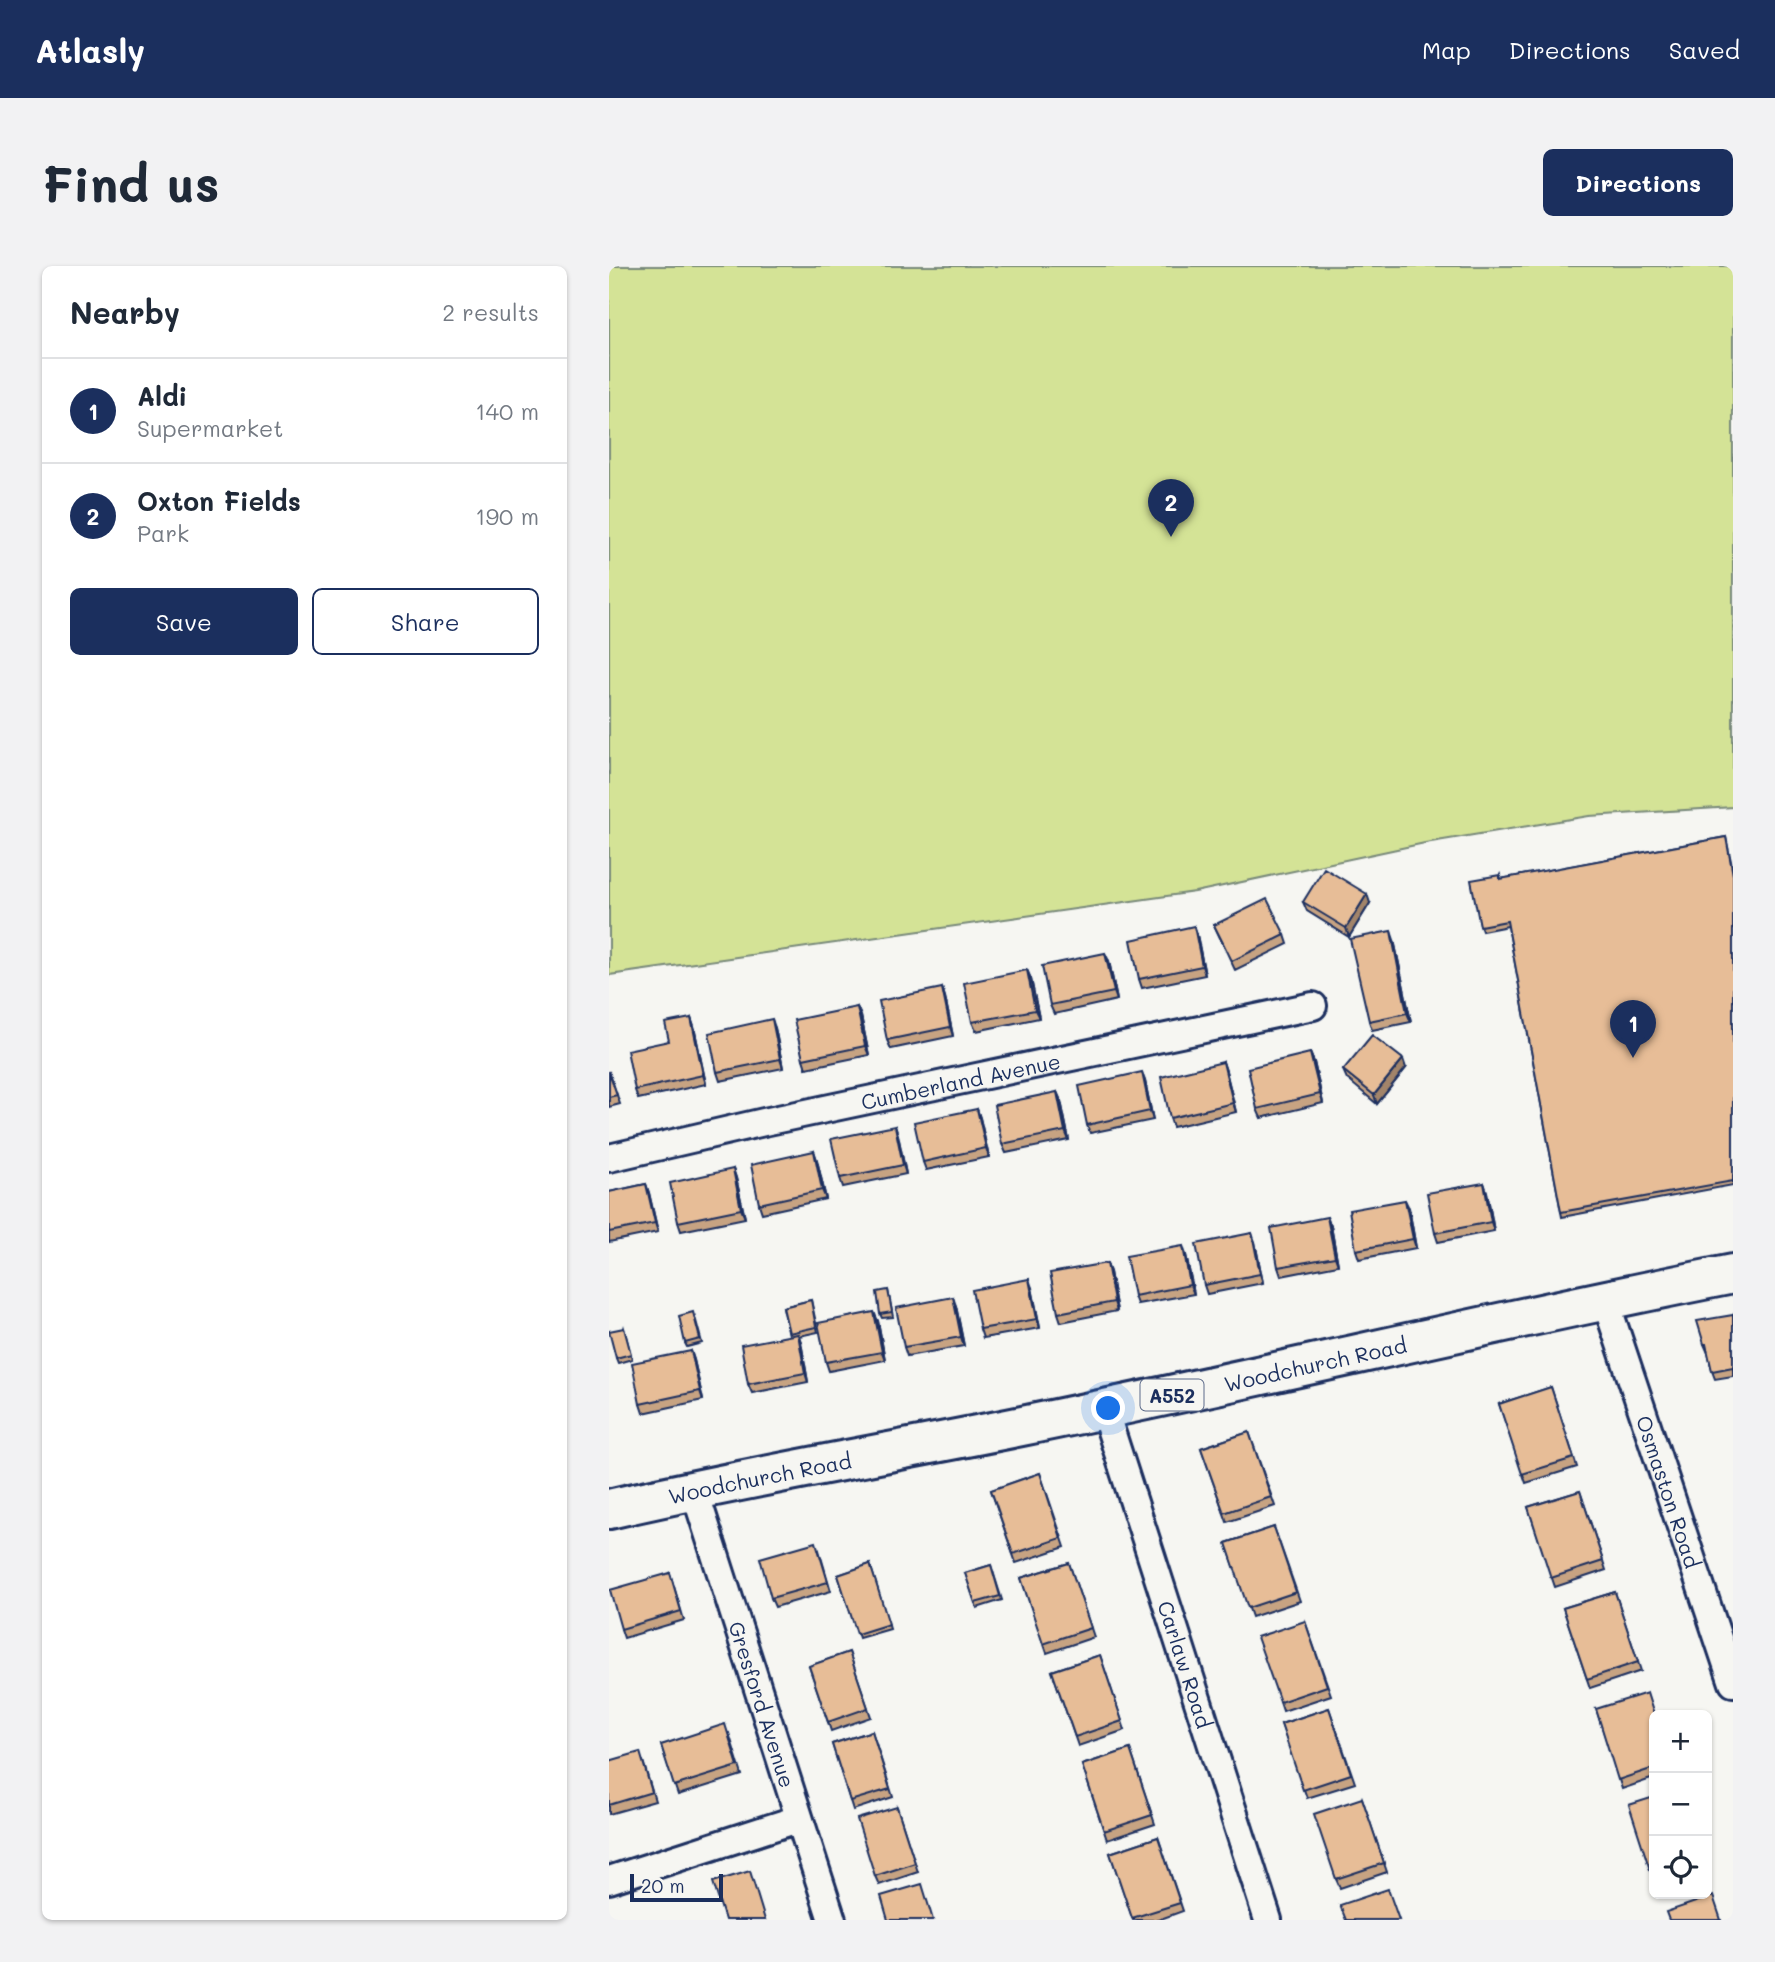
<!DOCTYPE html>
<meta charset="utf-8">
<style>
:root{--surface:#fff;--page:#f2f2f3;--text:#1f2937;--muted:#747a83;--line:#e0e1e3;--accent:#1b2f5e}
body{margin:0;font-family:Mali,sans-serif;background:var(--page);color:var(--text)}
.controls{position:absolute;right:21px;bottom:21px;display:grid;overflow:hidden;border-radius:10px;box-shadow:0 2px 5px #0004}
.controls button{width:63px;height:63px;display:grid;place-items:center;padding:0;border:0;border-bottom:2px solid var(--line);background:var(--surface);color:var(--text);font:35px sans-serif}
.scale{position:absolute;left:21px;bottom:18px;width:93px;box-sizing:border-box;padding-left:7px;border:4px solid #1b2f5e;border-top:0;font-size:19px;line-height:24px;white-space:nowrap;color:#1b2f5e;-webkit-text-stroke:5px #f6f6f2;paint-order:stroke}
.you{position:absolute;left:500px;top:1143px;width:24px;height:24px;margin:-18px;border:5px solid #fff;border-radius:50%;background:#1a73e8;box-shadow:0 0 0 10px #1a73e833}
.badge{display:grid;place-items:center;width:46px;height:46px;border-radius:50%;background:var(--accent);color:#fff;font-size:23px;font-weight:700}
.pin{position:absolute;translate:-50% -58px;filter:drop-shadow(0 2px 4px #0008)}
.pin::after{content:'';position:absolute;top:37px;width:24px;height:21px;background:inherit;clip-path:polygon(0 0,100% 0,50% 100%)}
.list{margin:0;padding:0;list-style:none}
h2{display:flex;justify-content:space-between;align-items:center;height:91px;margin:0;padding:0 28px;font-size:30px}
h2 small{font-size:23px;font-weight:400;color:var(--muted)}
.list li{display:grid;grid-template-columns:46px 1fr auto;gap:21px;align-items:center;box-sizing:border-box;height:105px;padding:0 28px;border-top:2px solid var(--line)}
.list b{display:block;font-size:26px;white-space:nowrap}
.list p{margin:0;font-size:23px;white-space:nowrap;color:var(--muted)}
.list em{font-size:23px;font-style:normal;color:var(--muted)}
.actions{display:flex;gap:14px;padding:21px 28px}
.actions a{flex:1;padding:16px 0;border:2px solid var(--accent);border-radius:10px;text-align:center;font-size:24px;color:var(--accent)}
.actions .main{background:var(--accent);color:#fff}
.icon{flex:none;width:38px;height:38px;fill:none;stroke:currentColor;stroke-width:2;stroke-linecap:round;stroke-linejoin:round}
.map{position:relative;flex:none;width:1124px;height:1654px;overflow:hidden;border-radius:10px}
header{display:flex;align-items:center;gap:42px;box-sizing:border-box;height:98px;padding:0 35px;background:var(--accent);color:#fff}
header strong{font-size:33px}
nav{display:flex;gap:38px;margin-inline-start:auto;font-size:24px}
.intro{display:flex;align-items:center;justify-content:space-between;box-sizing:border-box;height:168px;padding:0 42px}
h1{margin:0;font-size:49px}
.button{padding:18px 32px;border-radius:10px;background:var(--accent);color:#fff;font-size:24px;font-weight:700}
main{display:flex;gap:42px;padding:0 42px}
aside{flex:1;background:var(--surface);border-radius:10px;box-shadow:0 2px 5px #0004}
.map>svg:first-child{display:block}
.green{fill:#d4e396;stroke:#78897a;stroke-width:2}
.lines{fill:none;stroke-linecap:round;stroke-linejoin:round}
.street-casing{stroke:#1b2f5e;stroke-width:32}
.highway-casing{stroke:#1b2f5e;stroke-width:44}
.street{stroke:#f6f6f2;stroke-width:26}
.highway{stroke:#f6f6f2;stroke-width:38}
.wall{fill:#c7a382;stroke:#1b2f5e;stroke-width:2}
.shaded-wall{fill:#a2846a;stroke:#1b2f5e;stroke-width:2}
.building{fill:#e7bd97;stroke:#1b2f5e;stroke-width:2}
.labels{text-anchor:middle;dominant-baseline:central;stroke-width:5;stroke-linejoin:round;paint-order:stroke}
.shield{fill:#f6f6f2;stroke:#5d6b8a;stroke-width:2}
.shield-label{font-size:19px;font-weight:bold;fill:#1b2f5e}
.street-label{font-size:21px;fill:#1b2f5e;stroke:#f6f6f2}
</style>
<header>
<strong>Atlasly</strong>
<nav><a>Map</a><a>Directions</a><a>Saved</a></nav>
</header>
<div class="intro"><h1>Find us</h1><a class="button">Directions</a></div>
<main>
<aside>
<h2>Nearby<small>2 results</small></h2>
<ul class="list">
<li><span class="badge">1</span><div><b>Aldi</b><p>Supermarket</p></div><em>140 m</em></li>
<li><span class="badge">2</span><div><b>Oxton Fields</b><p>Park</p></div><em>190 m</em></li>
</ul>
<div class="actions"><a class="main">Save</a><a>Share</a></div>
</aside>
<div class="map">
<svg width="1124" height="1654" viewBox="0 0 1124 1654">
<rect width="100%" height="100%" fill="#f6f6f2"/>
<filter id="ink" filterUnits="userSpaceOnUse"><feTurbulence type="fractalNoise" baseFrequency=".0143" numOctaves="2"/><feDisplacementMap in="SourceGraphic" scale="14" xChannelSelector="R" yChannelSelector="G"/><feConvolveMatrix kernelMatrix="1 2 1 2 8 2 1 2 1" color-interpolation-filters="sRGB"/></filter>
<g filter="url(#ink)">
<path class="green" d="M0 0H1124V541L980 550 816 577 586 626 0 709Z"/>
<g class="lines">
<defs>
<g id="street">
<path id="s1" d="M0 892 155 856 704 740"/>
<path id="s2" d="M996 1033 1124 1417"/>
<path id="s3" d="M495 1143 659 1654"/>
<path id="s4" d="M85 1223 223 1654"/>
<path d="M0 1614 189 1553"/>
</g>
<g id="highway">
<path id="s5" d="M0 1243C137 1211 275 1188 413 1160 651 1112 886 1055 1124 1008"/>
</g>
</defs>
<use href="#street" class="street-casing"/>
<use href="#highway" class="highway-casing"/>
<use href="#street" class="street"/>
<use href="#highway" class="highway"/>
</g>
<path class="wall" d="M1117 571 1124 605V919L953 951 899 660 873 665 871 660 891 609 892 613Z
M694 636 761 637 740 671 698 645Z
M605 659 676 669 679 678 626 704Z
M585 660 588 669 596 709 533 722 530 713Z
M785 674 802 756 763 764 760 755Z
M500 695 508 734 445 748 441 739Z
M418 704 422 713 430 752 367 765 363 756Z
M333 722 336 731 344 770 282 783 278 774Z
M248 741 252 750 260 789 197 802 194 793Z
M82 752 85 761 97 818 29 833 26 824 60 775Z
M166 762 174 802 111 815 108 806Z
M701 787 705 796 714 837 652 852 648 843Z
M614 796 617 805 627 846 564 861 561 852Z
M797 802 768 838 738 813 734 804Z
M0 805 11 838 0 841Z
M536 815 544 854 481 867 478 859Z
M448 826 452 835 460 874 397 887 393 878Z
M368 843 371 852 380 891 317 904 314 896Z
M286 860 289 869 297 908 234 921 231 912Z
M205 885 208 894 217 933 153 947 150 938Z
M124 903 127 912 136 952 72 965 69 956Z
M875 917 878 926 885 965 829 976 826 967Z
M37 918 40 927 49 966 0 976V926Z
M800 942 807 982 750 993 747 984Z
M722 960 729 999 672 1010 669 1001Z
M646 976 654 1017 598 1028 595 1019Z
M577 989 585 1028 528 1038 525 1030Z
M501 1006 508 1045 452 1056 449 1047Z
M423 1022 431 1062 374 1072 371 1063Z
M279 1024 284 1051 273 1052 271 1048Z
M202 1034 209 1066 190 1070 192 1076 199 1116 143 1127 139 1118 180 1069 174 1041Z
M347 1040 355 1080 298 1090 295 1081Z
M1124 1049V1110L1106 1113 1103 1105 1099 1087 1095 1078Z
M86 1051 93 1077 78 1081 76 1077Z
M269 1055 276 1094 220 1105 217 1096Z
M15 1062 23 1093 9 1097 7 1092Z
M82 1085 85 1094 94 1134 34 1147 31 1138Z
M942 1121 968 1201 917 1217 890 1138Z
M640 1166 666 1240 618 1256 592 1182Z
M431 1207 456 1281 407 1297 382 1224Z
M971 1225 997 1304 946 1321 919 1241Z
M665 1261 691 1335 643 1351 617 1277Z
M210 1284 222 1325 166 1341 162 1332Z
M460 1297 485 1371 438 1387 412 1312Z
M261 1298 281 1363 250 1372 229 1309Z
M382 1299 393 1334 368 1342 356 1307Z
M61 1307 75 1354 15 1372 12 1363Z
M1006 1326 1032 1405 981 1422 954 1342Z
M696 1355 722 1429 674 1445 671 1436Z
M240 1386 262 1451 222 1465 200 1400Z
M491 1389 516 1464 469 1480 443 1405Z
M720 1442 746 1517 698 1532 672 1458Z
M987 1443 1045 1449V1512L1013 1523Z
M263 1465 284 1531 244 1544 223 1478Z
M120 1467 133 1509 69 1529 52 1479Z
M521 1483 546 1558 498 1574 473 1499Z
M0 1495H34L46 1535 0 1548Z
M753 1532 778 1606 731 1622 727 1613Z
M288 1541 309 1606 270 1619 266 1610Z
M549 1571 574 1645 549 1654H524L501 1587Z"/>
<path class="shaded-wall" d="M758 628 761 637 740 671 737 662Z
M585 660 588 669 596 709 593 700Z
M782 665 785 674 802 756 798 747Z
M496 687 500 695 508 734 505 726Z
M418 704 422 713 430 752 426 744Z
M333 722 336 731 344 770 341 761Z
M248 741 252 750 260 789 256 780Z
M82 752 85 761 97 818 94 809Z
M163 753 166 762 174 802 171 793Z
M701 787 705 796 714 837 711 828Z
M794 793 797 802 768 838 765 829Z
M614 796 617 805 627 846 624 837Z
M533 806 536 815 544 854 541 845Z
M448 826 452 835 460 874 456 865Z
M368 843 371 852 380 891 377 882Z
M286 860 289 869 297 908 294 899Z
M205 885 208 894 217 933 213 924Z
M124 903 127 912 136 952 132 943Z
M875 917 878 926 885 965 882 956Z
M37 918 40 927 49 966 46 957Z
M796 934 800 942 807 982 804 973Z
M718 951 722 960 729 999 726 991Z
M643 967 646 976 654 1017 651 1008Z
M574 980 577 989 585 1028 581 1019Z
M498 997 501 1006 508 1045 505 1036Z
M420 1013 423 1022 431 1062 428 1053Z
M344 1031 347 1040 355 1080 352 1071Z
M265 1046 269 1055 276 1094 273 1086Z
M189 1068 192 1076 199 1116 196 1107Z
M82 1085 85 1094 94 1134 91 1125Z"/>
<path class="building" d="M1117 571 1124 609V915L952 946 898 655 871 660 862 614 891 609V613Z
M715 602 758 628 737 662 694 636Z
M658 633 676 669 623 695 605 659Z
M585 660 593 700 530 713 522 674Z
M782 665 798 747 760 755 741 673Z
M496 687 505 726 441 739 433 700Z
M418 704 426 744 363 756 355 717Z
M333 722 341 761 278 774 270 735Z
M248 741 256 780 194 793 185 754Z
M82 752 94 809 26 824 18 784 60 775 56 757Z
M163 753 171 793 108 806 100 767Z
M763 769 794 793 765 829 734 804Z
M701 787 711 828 648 843 639 802Z
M614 796 624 837 561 852 552 811Z
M0 806 8 829 0 831Z
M533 806 541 845 478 859 470 820Z
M448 826 456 865 393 878 385 839Z
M368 843 377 882 314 896 305 856Z
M286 860 294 899 231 912 222 873Z
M205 885 213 924 150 938 142 899Z
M124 903 132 943 69 956 61 917Z
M875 917 882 956 826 967 818 927Z
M37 918 46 957 0 966V926Z
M796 934 804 973 747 984 740 944Z
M718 951 726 991 669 1001 662 962Z
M643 967 651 1008 595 1019 587 978Z
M574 980 581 1019 525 1030 517 990Z
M498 997 505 1036 449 1047 441 1007Z
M420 1013 428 1053 371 1063 363 1024Z
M279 1024 283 1046 271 1048 268 1026Z
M344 1031 352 1071 295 1081 287 1042Z
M202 1034 207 1061 180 1067 174 1041Z
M84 1046 91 1073 76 1077 70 1050Z
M265 1046 273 1086 217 1096 209 1057Z
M1124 1049V1101L1103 1105 1097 1078H1095L1088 1055Z
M15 1062 22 1088 7 1092 0 1065Z
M189 1068 196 1107 139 1118 132 1079Z
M82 1085 91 1125 31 1138 23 1097Z
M942 1121 965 1192 913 1208 890 1138Z
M640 1166 662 1231 615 1247 592 1182Z
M431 1207 452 1272 404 1288 382 1224Z
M971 1225 994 1295 942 1312 919 1241Z
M665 1261 687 1326 639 1342 617 1277Z
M207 1276 219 1316 162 1332 151 1292Z
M460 1297 482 1362 434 1378 412 1312Z
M261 1298 280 1358 248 1368 229 1309Z
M382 1299 391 1330 366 1337 356 1307Z
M61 1307 72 1345 12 1363 1 1324Z
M1006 1326 1029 1396 978 1413 954 1342Z
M696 1355 718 1420 671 1436 648 1371Z
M240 1386 259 1442 219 1456 200 1400Z
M491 1389 513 1455 466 1471 443 1405Z
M1038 1427 1045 1449V1502L1009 1514 987 1443Z
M720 1442 742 1508 694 1524 672 1458Z
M116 1458 129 1500 65 1520 52 1479Z
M263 1465 281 1523 241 1535 223 1478Z
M521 1483 543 1549 495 1565 473 1499Z
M31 1486 43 1526 0 1539V1495Z
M1045 1531V1610H1043L1020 1539Z
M753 1532 775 1597 727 1613 705 1548Z
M288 1541 306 1597 266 1610 248 1553Z
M549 1571 571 1637 523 1652 501 1587Z
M141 1605 156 1654H116L104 1616Z
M313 1618 324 1654H279L272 1630Z
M779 1623 790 1654H737L731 1639Z
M1104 1630 1112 1654H1060L1057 1646Z"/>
</g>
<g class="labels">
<rect class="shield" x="531.5" y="1113.5" width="63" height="31" rx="5"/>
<g class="shield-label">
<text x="563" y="1129">A552</text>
</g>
<g class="street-label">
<text stroke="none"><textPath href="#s1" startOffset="360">Cumberland Avenue</textPath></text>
<text stroke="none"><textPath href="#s5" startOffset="721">Woodchurch Road</textPath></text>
<text stroke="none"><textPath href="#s5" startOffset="154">Woodchurch Road</textPath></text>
<text stroke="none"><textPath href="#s2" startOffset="203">Osmaston Road</textPath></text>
<text stroke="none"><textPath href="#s3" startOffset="268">Carlaw Road</textPath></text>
<text stroke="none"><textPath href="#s4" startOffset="226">Gresford Avenue</textPath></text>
</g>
</g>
</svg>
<div class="controls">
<button>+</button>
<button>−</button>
<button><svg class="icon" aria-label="locate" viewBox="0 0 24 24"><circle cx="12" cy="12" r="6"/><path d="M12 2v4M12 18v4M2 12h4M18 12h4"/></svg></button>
</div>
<div class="scale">20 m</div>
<div class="you"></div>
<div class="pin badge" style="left:1024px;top:792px">1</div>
<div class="pin badge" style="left:562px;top:271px">2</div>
</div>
</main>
